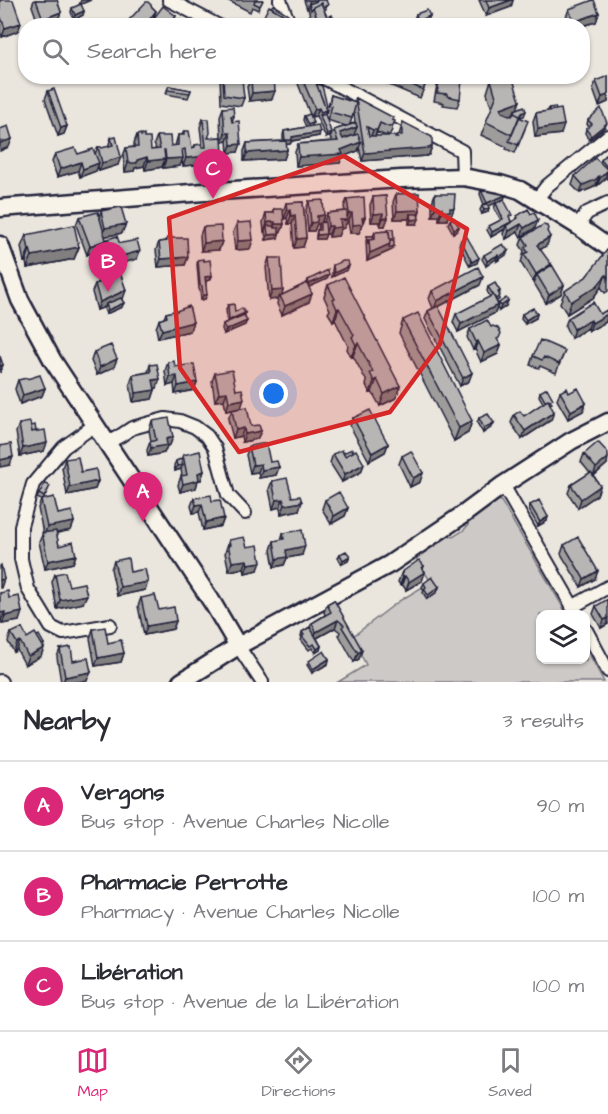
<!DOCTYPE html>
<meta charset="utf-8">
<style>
:root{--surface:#fff;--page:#f7f7f7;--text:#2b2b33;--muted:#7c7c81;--line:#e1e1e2;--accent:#db2777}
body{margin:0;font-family:"Architects Daughter",sans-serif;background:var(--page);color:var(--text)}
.controls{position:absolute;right:18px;bottom:18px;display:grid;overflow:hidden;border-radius:12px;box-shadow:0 2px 4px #0004}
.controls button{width:54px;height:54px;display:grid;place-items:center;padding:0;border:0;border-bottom:2px solid var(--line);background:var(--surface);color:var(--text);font:30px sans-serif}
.you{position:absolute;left:274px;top:394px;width:21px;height:21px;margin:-15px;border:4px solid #fff;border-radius:50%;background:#1a73e8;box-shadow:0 0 0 9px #1a73e833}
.badge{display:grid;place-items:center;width:39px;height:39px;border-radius:50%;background:var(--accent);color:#fff;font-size:20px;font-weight:700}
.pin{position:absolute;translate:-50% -50px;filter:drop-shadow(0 2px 3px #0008)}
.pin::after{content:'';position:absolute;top:32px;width:21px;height:18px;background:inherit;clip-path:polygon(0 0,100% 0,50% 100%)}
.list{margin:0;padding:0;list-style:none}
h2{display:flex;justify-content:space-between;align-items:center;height:78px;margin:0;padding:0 24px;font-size:26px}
h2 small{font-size:20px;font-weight:400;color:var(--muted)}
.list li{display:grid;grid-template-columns:39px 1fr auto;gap:18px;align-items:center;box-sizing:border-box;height:90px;padding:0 24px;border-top:2px solid var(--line)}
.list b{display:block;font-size:22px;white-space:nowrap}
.list p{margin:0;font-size:20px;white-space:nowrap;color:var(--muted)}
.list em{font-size:20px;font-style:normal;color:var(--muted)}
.icon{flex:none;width:33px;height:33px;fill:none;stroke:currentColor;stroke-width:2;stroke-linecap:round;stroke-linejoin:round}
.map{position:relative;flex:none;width:608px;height:682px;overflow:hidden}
.search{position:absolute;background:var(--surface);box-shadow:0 2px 4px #0004;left:18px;right:18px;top:18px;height:66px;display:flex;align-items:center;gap:15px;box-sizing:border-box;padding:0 21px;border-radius:24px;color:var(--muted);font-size:22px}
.sheet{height:348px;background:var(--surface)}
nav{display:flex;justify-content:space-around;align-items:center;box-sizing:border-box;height:84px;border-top:2px solid var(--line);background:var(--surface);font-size:16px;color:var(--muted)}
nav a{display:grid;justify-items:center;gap:3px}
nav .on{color:var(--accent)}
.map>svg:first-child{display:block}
.green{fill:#cdc9c6;stroke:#787680;stroke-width:1.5}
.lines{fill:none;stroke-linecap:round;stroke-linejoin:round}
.street-casing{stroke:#22223b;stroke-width:16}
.secondary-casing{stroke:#22223b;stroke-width:21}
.street{stroke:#f7f3e8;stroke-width:12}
.secondary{stroke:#f7f3e8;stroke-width:16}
.wall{fill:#9e9d9c;stroke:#22223b;stroke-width:1.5;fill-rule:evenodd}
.shaded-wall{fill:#817f7f;stroke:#22223b;stroke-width:1.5}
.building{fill:#b8b6b5;stroke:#22223b;stroke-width:1.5}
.marked{fill:#d62828;fill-opacity:0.2;stroke:#d62828;stroke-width:4.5;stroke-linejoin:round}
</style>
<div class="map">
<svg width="608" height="682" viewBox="0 0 608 682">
<rect width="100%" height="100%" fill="#eae6de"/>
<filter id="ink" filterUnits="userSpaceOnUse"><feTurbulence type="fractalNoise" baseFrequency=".0167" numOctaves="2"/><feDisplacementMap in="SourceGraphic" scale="12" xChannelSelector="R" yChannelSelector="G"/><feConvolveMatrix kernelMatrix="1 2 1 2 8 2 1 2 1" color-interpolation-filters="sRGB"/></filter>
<g filter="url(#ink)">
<path class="green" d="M495 499 501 501 567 614H540V660H586V648L604 682H338L366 665 352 637 399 601 431 582 415 557 447 534 453 537 464 530 468 525 466 520Z"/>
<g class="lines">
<defs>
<path id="street" d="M169 0 219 26
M280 0 290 26
M320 76 462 151 463 177
M536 200 547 186 608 136
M578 226 587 213 608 203
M95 425 64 447 33 484 21 526V559L28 589 51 627 63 633 110 625
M107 443 120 436 132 428 165 419 180 421 195 427 207 436 215 448 228 495 245 513
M503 485 577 614
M572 607 608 587
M586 630 608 671
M238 646 262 682
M0 681 1 682"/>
<path id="secondary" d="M0 208 204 192 401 179 463 177 500 184 520 190 578 226 608 247
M0 245 20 300 53 361 212 602 238 646
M181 682 238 646 390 564 464 514 503 485 571 441 608 422"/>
</defs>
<use href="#street" class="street-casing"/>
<use href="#secondary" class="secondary-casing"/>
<use href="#street" class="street"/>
<use href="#secondary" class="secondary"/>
</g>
<path class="wall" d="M0 0 21 23 18 31 2 37 0 32Z
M34 0H57L61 12 58 20 45 26H39L32 6Z
M227 0H263L258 10 252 7 250 12Z
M304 0H326V9L324 10 327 17 336 26H313L308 8 307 9Z
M479 0H513L511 7 486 16Z
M152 7 156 11 153 19 176 16 174 22 176 23 189 26H127L129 20Z
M72 8 84 11 83 15 74 20 71 12Z
M569 9 599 13 596 22 582 26H569L566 17Z
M416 14 428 20 416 25 414 19Z
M263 18H286L290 25 260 26Z
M220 76H238L244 98 241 106 221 103Z
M295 76H313L326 110 325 114 330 136 326 138 316 116 311 117Z
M374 76H385L382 81Z
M390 76H425L428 78 420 98 387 84Z
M440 76 460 99 457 107 443 105 444 103 434 101 437 85Z
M608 76V102L599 106 593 89 596 81Z
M251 79 272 99 249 101 247 87Z
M491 80 517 109 526 111 524 116 520 117 525 129 515 153 506 149 507 147 481 135 492 109 487 93Z
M169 86 191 90 188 98 166 94Z
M48 91 67 126 64 134 58 136 45 99Z
M331 95 354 102 356 98 393 120 392 130 389 136 387 134 386 136 377 132 375 136 396 138 398 135H399L403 122 432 146 429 155 426 156 362 161 359 147 358 151 342 157 340 163 296 166 295 152 298 144 332 141 330 138 334 130 346 126 327 120 329 114 326 113ZM354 113 355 123 350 124 352 118Z
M223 108 234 116 232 122 238 152 228 153 227 141 222 142 220 163 183 166 182 160 180 166 163 168V164L162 167 145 170 144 166 135 168 134 171 125 172 123 156 126 148 134 147V143L137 135 141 136 144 138 151 150 156 149 154 144 157 136 171 146H175L178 135H182L184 131 192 148 194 147 195 145 202 144 200 127 203 119 208 138 221 137 220 116Z
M549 108 556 110 561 134 535 137 533 121 536 113 548 111Z
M304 116 313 123 312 126 319 136 292 141 290 144H286L287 150 284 159 244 161V151L247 143 283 141V135L284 131 306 127 303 120Z
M588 120 605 127 589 140 585 133 586 129 589 127 587 124Z
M111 138 118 165 99 171 98 166 96 171 80 177 78 171 57 177 52 162 55 154H95L98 147 102 148 108 147Z
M608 153V179L605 177V179L597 186 596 185 592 188 580 193 572 185 575 176 600 163 601 160Z
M481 190 504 199 488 206V212L482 214 480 210 482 206 484 205 480 194Z
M396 194 420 210 417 224H409V219H394L393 202Z
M435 194 454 208 451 216H448L447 220H439V216H432V202Z
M386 196 385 226H380V222H371L370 205 373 197Z
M347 199 365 217 359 233H350L348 222H347L344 228 341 229 338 236 329 237V234H326L324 239H316V235L317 230H318L319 224H317L314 231H308L306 210 309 201 324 215 322 222H324L327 213 345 211 344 207Z
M303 202 306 238 303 247 294 248 292 224H288L287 218 284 219 283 212 286 203Z
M496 203 510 219 511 222 515 220 517 216 535 228 521 237 518 232 506 239 503 234 505 229 491 237 487 230 489 226 501 220 494 208Z
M274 209 284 224 281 232H279L278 238 266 240 265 231 264 232 263 222 266 213H272Z
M101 211 122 233 105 236 106 240 103 248 87 255 76 225 79 217H99Z
M450 220 459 227 457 231 453 233 448 224Z
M237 223 250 249 235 250 233 232Z
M203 227 222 241 219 250 201 251 200 235Z
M388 229 393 241 392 250 367 261 366 241 367 236H373L375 232 388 231Z
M547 232V245L540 250 550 267 564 285 561 294 546 303 534 283 535 281 533 282 521 263 524 251 520 245 523 237Z
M26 235 79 247 74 259 27 268 26 262H24L21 247Z
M167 238 188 257 185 265 158 267 156 250 159 242 166 241Z
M108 239 119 242 137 259 119 264 118 268 126 290 122 299V307L106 314 104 309 105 307 97 310 92 292 95 284 98 283 95 272 96 267 110 262 105 247Z
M461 240 477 263 470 266 459 245Z
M608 250V291L605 293 601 287 593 298 567 314 560 303 565 291 586 277Z
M484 255H506L497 261 496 259 486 266 482 259Z
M269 258 282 295 307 283 308 280 327 279 309 287V302L282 315 277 304 278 299 269 300 266 267Z
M198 260 212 276 210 280 206 281 205 299 201 300 200 291 199 289 197 264Z
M333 265 349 266 347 270 332 277V270Z
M328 285 400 386 396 398 380 406 372 392 370 393 366 385 367 382 353 356 351 357 347 349 348 346 335 320 333 321 328 313 330 310 324 297Z
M480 285 438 307 469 381 460 386 425 319 428 311 433 308 429 299 432 291Z
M488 287 500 291 499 300 496 301 498 304 499 303 506 306 499 311 497 308 495 313 458 332 453 322 456 314 490 297 487 291Z
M228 305 235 312 245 313V325L224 334 222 329 223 324 227 322 226 309Z
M174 312 190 331 158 338 156 328 159 320 164 318 166 313Z
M537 313 536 318 525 324 521 319 522 314Z
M600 314 606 322 589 331 588 328 571 338 565 326 568 318Z
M403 320 472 421 468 433 454 441 399 333Z
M470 329 498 341 501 345 498 354 481 362 475 349 473 350 467 337Z
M565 351 556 373 540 366 539 368 530 365 533 356Z
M94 352 114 367 97 375 91 361Z
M168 362 197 382 194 390 175 394 174 384 167 386 165 371Z
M150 365 157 388H154L155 390 152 399 133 402 130 384 133 375 148 372Z
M215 373 236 390 241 408 226 411 224 400 215 401 212 381Z
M27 379 45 388 42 396 20 404 15 389 18 380Z
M540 392 552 403 550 404 551 420 522 439 511 423 514 415 524 416 543 403 539 396Z
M560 392 569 393 586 403 583 411 568 419 557 400Z
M232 410 251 426 261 431 257 439 242 442 241 436 233 438 228 419Z
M353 418 388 444 385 452 369 461 350 426Z
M479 418 494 423 492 427 483 433 477 423Z
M152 421 173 437 170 445 167 446 164 453 148 456 147 450 150 442 151 441 149 430Z
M19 424 31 426 36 431 44 451 20 456 16 432Z
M249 446 270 462 279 467 276 475 259 478 258 472 250 473 246 455Z
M353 452 364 464 361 472 342 482 330 463 333 454Z
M584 454 607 464 594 476 600 486 597 495 578 508 568 493 571 485 590 473 581 462Z
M183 455 204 471 201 480H198L196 488 180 492 178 485 181 476H182L181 469 175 471 174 465 176 461 181 459Z
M402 456 420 482 410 487 399 464Z
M65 459 81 472 98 481 95 489 67 495 62 468Z
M272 481 292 497 299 510 281 514 280 507 273 509 269 489Z
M48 490 43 500 58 514 74 522 71 530 56 533 59 546 76 555 73 563 45 569 39 542 43 533 38 508 41 500 37 498 39 494Z
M194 498 212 501 224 518 221 526 203 530 199 512 193 513 191 506Z
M325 500 348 508 345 516 331 524 322 509Z
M530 505 547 521 538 526 529 510Z
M283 533 302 555 287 558 284 565 274 567 271 550 274 541 281 540Z
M229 540 247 547 258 570 245 573 244 568 229 571 225 553Z
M564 545 595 579 581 587 561 554Z
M340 554 350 556 348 561 342 564 338 558Z
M114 561 130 572 145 590 117 596 111 569Z
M424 566 423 569 425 572 422 581 406 590 402 584 400 585 398 582 402 572Z
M55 574 69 586 83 603 57 609 52 582Z
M424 583 439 587 437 592 427 599 423 593 424 590 422 587Z
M0 593 9 598 19 621 2 624 1 620 0 621Z
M141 598 176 621 173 629 144 635 138 606Z
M334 600 362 650 359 659 354 662 339 635 340 632 335 628 317 638 321 646 320 650 315 653 312 648 309 650 301 640 302 638 301 636 302 632 310 627 312 623 325 615 324 612 327 604Z
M596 606 608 624 601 628 593 614Z
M93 629 108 643 124 653 121 662 95 666 90 638Z
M11 633 44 644 41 656 25 665 17 650 14 652 8 642Z
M60 649 73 661 91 672 87 680 79 682H61L57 657Z
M329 659 328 664 312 673 307 665 309 661Z"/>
<path class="shaded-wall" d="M81 0H91L79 5Z
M310 0H317L316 5 309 4 307 9Z
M511 0H513L511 7 486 16 489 8Z
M84 11 83 15 74 20 75 15Z
M156 11 153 19 148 26H144Z
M61 12 58 20 45 26H41L43 19Z
M599 13 596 22 582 26H577L579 20Z
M430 16 428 20 416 25 418 21Z
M21 23 18 31 2 37 5 28Z
M275 91 272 99 249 101 252 93Z
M608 95V102L599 106 602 97Z
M520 101 516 113 515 110 513 114 497 120 501 108Z
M319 108 316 116 311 117 315 109Z
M326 110 323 119 320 116 321 112Z
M380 123 374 138 370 139 373 130Z
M607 123 605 127 589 140 591 136Z
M564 125 561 134 535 137 538 129Z
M67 126 64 134 58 136 61 128Z
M357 127 354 135 337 141 340 133Z
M320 132 319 136 292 141 290 144 283 145 285 140 292 137Z
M331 132 330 136 326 138 327 134Z
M225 133H230L227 141 222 142Z
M12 139 9 147 0 151V143Z
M361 142 358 151 342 157 340 163 296 166 299 157 341 150Z
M241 144 238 152 228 153 231 145Z
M432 146 429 155 426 156 362 161 365 153Z
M287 150 284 159 244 161 247 153Z
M223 155 220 163 183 166 186 158Z
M121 157 118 165 99 171 102 163Z
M147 157 144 166 135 168 134 171 125 172 128 163Z
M183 158 180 166 163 168 166 159Z
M165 159 162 167 145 170 148 161Z
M81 162 78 171 57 177 60 169Z
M99 163 96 171 80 177 83 169Z
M608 170 605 179 597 186 600 178Z
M599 176 596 185 592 188 580 193 583 185Z
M506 195 504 199 485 208 487 203Z
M435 208H442L439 216H432Z
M450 208H454L451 216H448L447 220H439L442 212Z
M489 208 488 212 482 214 484 210Z
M287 210H290L287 218 284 219Z
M420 210 417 218 410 214 409 219H394L397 211Z
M349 213H352L348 222H347L344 228 341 229 338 236 329 237 332 228 340 220H346Z
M383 213 380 222H371L374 214Z
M295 215 292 224H288L291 216Z
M324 215 321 224H317L314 231H308L311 223 317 216Z
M365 217 359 233H350L353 225 362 218Z
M383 218H388L385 226H380Z
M419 219 417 224H409L411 220Z
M538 220 535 228 521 237 524 228Z
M269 222H275L272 230 267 226 264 232 267 224Z
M511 222 506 226 505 229 491 237 492 232Z
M126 224 122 233 102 237 105 228Z
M275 224H284L281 232 272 233Z
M521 224 518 232 506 239 509 231Z
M328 226H332L329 234H325Z
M459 227 457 231 453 233 454 229Z
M279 234 278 238 266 240 268 235Z
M326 234 324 239H316L317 235Z
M550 237 547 245 534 254 537 245Z
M306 238 303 247 294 248 297 239Z
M106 240 103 248 87 255 90 246Z
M253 240 250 249 235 250 238 241Z
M222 241 219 250 201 251 204 243Z
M390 244 394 246 392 250 367 261 370 253Z
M79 247 74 259 27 268 32 256Z
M30 249 26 262H24L29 250Z
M140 251 137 259 119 264 117 271 114 272 118 257Z
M508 251 506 255 497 261 499 257Z
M498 255 496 259 486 266 487 261Z
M188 257 185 265 158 267 161 259Z
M479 258 477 263 470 266 472 262Z
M551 264 548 272 537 275 533 282 536 274Z
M349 266 347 270 332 277 334 273Z
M329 275 327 279 307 288 309 284Z
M606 275 601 287 593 298 567 314 571 302Z
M212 276 210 280 204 281 205 277Z
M483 277 480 285 434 309 437 301Z
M564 285 561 294 546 303 549 295Z
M126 290 123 299 106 306V304L105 307 97 310 100 302Z
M283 290 281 298 280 296 278 299 269 300 272 291Z
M312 294 309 302 282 315 285 306Z
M203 295H207L205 299 201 300Z
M508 301 506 306 499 311 501 306Z
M124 303 122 307 106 314 108 310Z
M498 305 495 313 458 332 461 324Z
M339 308 335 320 333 321 337 309Z
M245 313 243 317 228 324 229 320Z
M537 313 536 318 525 324 526 320Z
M608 314 606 322 589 331 592 323Z
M591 320 588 328 571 338 574 329Z
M247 321 245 325 224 334 226 330Z
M193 322 190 331 158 338 162 330Z
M478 341 475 349 473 350 476 342Z
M358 343 353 356 351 357 356 345Z
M501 345 498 354 481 362 484 353Z
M117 359 114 367 97 375 100 367Z
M3 365 0 373V366Z
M472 373 469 381 460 386 463 378Z
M177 376 174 384 167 386 170 377Z
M160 379 157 388 150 389 153 380Z
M377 379 372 392 370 393 374 381Z
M197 382 194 390 175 394 178 386Z
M400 386 396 398 380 406 384 394Z
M45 388 42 396 20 404 23 395Z
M155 390 152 399 133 402 136 393Z
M227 392 224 400 215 401 219 393Z
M244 399 241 408 226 411 229 402Z
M586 403 583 411 568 419 571 411Z
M554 412 551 420 522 439 525 431Z
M472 421 468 433 454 441 459 428Z
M494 423 492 427 483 433 484 428Z
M244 428 241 436 233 438 236 430Z
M261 431 257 439 242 442 245 434Z
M173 437 170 445 167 446 164 453 148 456 151 448 166 439Z
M47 443 44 451 20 456 23 448Z
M388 444 385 452 369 461 372 453Z
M13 457 10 465 0 467V460Z
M608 458 607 464 593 476 596 468Z
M261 464 258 472 250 473 253 465Z
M364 464 361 472 342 482 345 474Z
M183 465 181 469 175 471 177 466Z
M279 467 276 475 259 478 262 470Z
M204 471 201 480H198L196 488 180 492 183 484 198 473Z
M423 473 420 482 410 487 413 478Z
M98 481 95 489 67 495 70 487Z
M600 486 597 495 578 508 581 499Z
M283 499 280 507 273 509 276 500Z
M302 502 299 510 281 514 285 505Z
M202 504 199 512 193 513 196 505Z
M348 508 345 516 331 524 334 516Z
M548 517 547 521 538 526 540 522Z
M224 518 221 526 203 530 206 522Z
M74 522 71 530 44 536 47 527Z
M305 546 302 555 287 558 284 565 274 567 277 559 286 550Z
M76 555 73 563 45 569 48 561Z
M350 556 348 561 342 564 343 560Z
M247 560 244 568 229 571 232 562Z
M261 562 258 570 245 573 248 564Z
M424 566 420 575 425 572 422 581 406 590 409 582Z
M598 571 595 579 581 587 584 579Z
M405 576 402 584 400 585 403 577Z
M4 579 1 588H0V580Z
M148 582 145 590 117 596 120 587Z
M439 587 437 592 427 599 428 595Z
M87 595 83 603 57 609 60 600Z
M5 612 1 620 0 621V613Z
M22 612 19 621 2 624 5 616Z
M608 618V624L601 628 604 620Z
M338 620 335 628 313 640 316 632Z
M176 621 173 629 144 635 147 626Z
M20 641 17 650 14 652 17 643Z
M321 646 320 650 315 653 317 649Z
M44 648 41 656 25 665 28 656Z
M362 650 359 659 354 662 358 653Z
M124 653 121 662 95 666 98 658Z
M329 659 328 664 312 673 313 669Z
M91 672 87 680 79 682H63L65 677Z"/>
<path class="building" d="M0 0H13L21 23 5 28 0 15Z
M36 0H57L61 12 43 19Z
M255 0H263L260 6 254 3Z
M317 0H326L328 5 323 7 321 3 313 7 311 10 309 4 317 1Z
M486 0H511L489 8Z
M593 0H594L599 13 579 20 581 26H575L569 9Z
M146 2H148L151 5 152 7 156 11 144 26H136L129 20Z
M321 3 327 17 332 15 336 25 320 26 313 7Z
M81 4 84 11 75 15 72 8Z
M273 5 288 14 286 18V16L271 7Z
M163 6 176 16 169 26H148Z
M269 6 286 16V18L291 21 290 26H277L263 18Z
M427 10 430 16 418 21 416 14Z
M179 19 189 26H175Z
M174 22 176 23 175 26H171Z
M223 76H238V79L242 78 244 98 224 95Z
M301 76 314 77 326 110 321 112 319 108 315 109Z
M393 76H425L428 78 423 90Z
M440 76 462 80 460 99 447 96V94L437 93Z
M503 76H512L520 101 501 108 502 112 512 116 514 113 520 116 512 135 486 122 496 97 491 80Z
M608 76V95L602 97 596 81Z
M274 77 275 91 252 93 251 79Z
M316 83 322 86 327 105 325 106Z
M169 86 191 90 190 93 167 90Z
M54 89 67 126 61 128 48 91Z
M331 95 356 103 352 118 330 112 332 106 329 105Z
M356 98 394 118 392 120 395 121 392 127 390 126 389 127 380 123 377 130H373L367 127 369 136H395V138H398V135H402V125L403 122 432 137V146L429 148 365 153Z
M524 106 526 111 522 113 519 118 520 116 516 114 515 110Z
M233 107 234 116H231L232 122 239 121 241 144 231 145 230 133H225L223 108Z
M555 107 556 110 549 111V108Z
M601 108 607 123 591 136 586 129 592 124 588 120Z
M561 109 564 125 538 129 536 113Z
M310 114 313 123 308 125 304 116Z
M325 114 331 132 327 134 320 116Z
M519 117 528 121 518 145 509 141Z
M203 119H209L210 133 208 138 222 137 223 155 186 158 185 149 182 150 183 158 166 159 165 150H164L165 159 148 161 147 157 137 160V163H128L126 148 138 147 137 135 141 134V136L144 135V138H150L151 150 160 149 157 136H170L171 146 178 145V135H184V131H189L192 148 195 147V145L202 144V147H206Z
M356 123 357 127 340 133 343 139 358 134 361 142 341 150 343 154 299 157 298 144 338 141 334 130Z
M318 125 320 132 292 137V140H285L284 131Z
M8 126 12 139 0 143V129Z
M116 137 121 157 102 163 98 147H101L102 148 113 145 111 138Z
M286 141 287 150 247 153V143Z
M75 148 78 154 93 149 99 163 83 169 81 162 60 169 55 154Z
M608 153V168L601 160Z
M595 158 608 170 600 178 599 176 595 180 583 185 575 176Z
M481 190 506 195 487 203 489 208 484 210 482 206 487 203Z
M419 193 420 210 397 211 396 194Z
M435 194H455L454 208H450V211L442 212V208H435Z
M386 196 388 218H383V213L374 214 373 197Z
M364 197 365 217 362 218 363 224 353 225 352 213H349L347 199Z
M323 200 324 215 317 216V222L311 223 309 201Z
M504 200 512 215 509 216 511 222 492 232 489 226 503 219 496 203Z
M303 202 306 238 297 239 295 215 291 216 290 210H287L286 203Z
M121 207 126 224 105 228 101 211Z
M274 209H283L284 224H275V222H269L267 224 266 213H274Z
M528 209 531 214 534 212 538 220 524 228 521 224 509 231 506 226 518 218 517 216Z
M347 211V220H340L341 227 332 228V226H328L327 213Z
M98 212 106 240 90 246 79 217Z
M410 214H418L419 219 411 220Z
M454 218 459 227 454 229 450 220Z
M251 222 253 240 238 241 237 223Z
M325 222 326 234 317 235V230H320V223Z
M74 225 79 247 32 256 30 249 29 250 26 235Z
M543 225 547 226 548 229 547 231 550 237 537 245 551 264 536 274 524 254 528 252 525 248 528 245 523 237Z
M221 226 222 241 204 243 203 227Z
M267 226H273L274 228H279V234L268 235Z
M388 229H393L394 239H390Z
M389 231 390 244 370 253 369 240 375 239V232Z
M117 236 119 242 122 243 137 240 140 251 118 257 120 262 117 264 108 239Z
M367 236H373L374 239 369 240 368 244Z
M467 237 479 258 472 262 461 240Z
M167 238H187L188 257 161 259 159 242 167 241Z
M390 241H394V246L389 248Z
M503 244 508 251 499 257 498 255 487 261 484 255Z
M607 250H608V278L606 275 597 286 571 302 565 291 586 277Z
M269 258H281L283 290 272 291Z
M204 259V261L210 260 212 276 205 277 207 295H203L202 286 200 285 198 260Z
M343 261H348L349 266 334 273 333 265Z
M111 262 113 268 101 272 99 276 96 267Z
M552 265 564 285 549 295 537 275Z
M118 267 126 290 100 302 95 284 104 281 101 272Z
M478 267 483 277 437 301 432 291Z
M328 270 329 275 309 284 308 280Z
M344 277 400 386 384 394 377 379 374 381 370 373 373 372 358 343 356 345 352 337 354 335 339 308 337 309 333 300 335 299 328 285Z
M307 283 312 294 285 306 280 296Z
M495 283 500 291 498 292 500 296 496 299 488 287Z
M493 295 498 305 461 324 456 314Z
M121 298 124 303 108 310 106 304Z
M506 298 508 301 501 306 499 303Z
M593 302 600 314 607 310 608 314 592 323 591 320 574 329 568 318Z
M234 304 235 312 242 308 245 313 229 320 228 305Z
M189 306 193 322 162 330 159 320 167 317 166 313 173 311 174 312Z
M438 306 472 373 463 378 428 311Z
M533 308 537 313 526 320 522 314Z
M418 313 472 421 459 428 403 320Z
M244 315 247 321 226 330 223 324Z
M487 320 491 327 493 326 498 328 501 333 499 338 497 339 501 345 484 353 478 341 476 342 470 329Z
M540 340 565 351 559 364 544 357 542 360 533 356Z
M111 345 117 359 100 367 94 352Z
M0 356 3 365 0 366Z
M174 361 175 367 194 364 197 382 178 386 177 376 170 377 168 362Z
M157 364 160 379 153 380 155 390 136 393 133 375 151 372 150 365Z
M232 370 236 390 242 389 244 399 229 402 227 392 219 393 215 373Z
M40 375 45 388 23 395 18 380 27 378V379Z
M547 388 553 399 549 401 548 400 545 401 540 392Z
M567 388 569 393 578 388 586 403 571 411 560 392Z
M548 400 554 412 525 431 514 415 520 411 524 416Z
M247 407 251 426 259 425 261 431 245 434 244 428 236 430 232 410Z
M370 410 388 444 372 453 353 418Z
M488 414 494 423 484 428 479 418Z
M169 418 173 437 166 439 167 445 151 448 150 442 156 440 152 421Z
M30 422 32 432 45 430 47 443 23 448 19 424Z
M35 425 36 431 32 432 31 426Z
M598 442 608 453V458L596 468 584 454Z
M266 443 270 462 277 461 279 467 262 470 261 464 253 465 249 446Z
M11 444 13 457 0 460V446Z
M352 449 353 452 345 456 343 453Z
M342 450 345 456 356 450 364 464 345 474 333 454Z
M200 451 204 471 198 473 199 480 183 484 181 476 187 475 183 455Z
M411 451 423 473 413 478 402 456Z
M78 457 81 472 96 469 98 481 70 487 65 459Z
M181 459 183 465 177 466 176 461Z
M591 472 600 486 581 499 571 485Z
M287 478 292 497 300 496 302 502 285 505 283 499 276 500 272 481Z
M45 483 50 486 44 497 39 494Z
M339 492 348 508 334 516 325 500Z
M211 495 212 501 220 500 224 518 206 522 202 504 196 505 194 498Z
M54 497 58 514 72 511 74 522 47 527 41 500Z
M539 500 548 517 540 522 530 505Z
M302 530 305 546 286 550 287 557 277 559 274 541 284 539 283 533Z
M56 531 59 546 73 542 76 555 48 561 42 533Z
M244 537 247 547 258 545 261 562 248 564 247 560 232 562 228 545H230L229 540Z
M578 537 598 571 584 579 564 545Z
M346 551 350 556 343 560 340 554Z
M128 558 130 572 145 569 148 582 120 587 114 561Z
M419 560 424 566 422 568 425 572 409 582 405 576 403 577 401 574 403 573 402 572Z
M1 565 4 579 0 580V566Z
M65 572 69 586 84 583 87 595 60 600 55 574Z
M432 577 439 587 428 595 424 589 426 587 424 583Z
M8 591 9 598 19 596 22 612 5 616V612L0 613V593Z
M155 595 159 610 174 607 176 621 147 626 141 598Z
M608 599V618L604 620 596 606Z
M334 600 362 650 358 653 342 627 344 625 338 620 316 632 312 623 331 612 327 604Z
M105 627 108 643 121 640 124 653 98 658 93 629Z
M310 627 321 646 317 649 314 644 310 646 302 636 304 635 302 632Z
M22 628 27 638 35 633 44 648 28 656 20 641 17 643 11 633Z
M39 635 44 644 42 645 37 636Z
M71 647 73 661 88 658 91 672 65 677 60 649Z
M324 651 329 659 313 669 309 661Z"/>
</g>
<path class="marked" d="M344 156 467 229 440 344 390 412 239 452 180 368 169 218Z"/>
</svg>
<div class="controls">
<button><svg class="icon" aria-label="layers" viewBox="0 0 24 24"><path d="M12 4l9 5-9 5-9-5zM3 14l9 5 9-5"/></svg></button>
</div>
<div class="you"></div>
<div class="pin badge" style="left:143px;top:522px">A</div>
<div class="pin badge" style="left:108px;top:292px">B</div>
<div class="pin badge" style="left:213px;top:199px">C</div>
<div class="search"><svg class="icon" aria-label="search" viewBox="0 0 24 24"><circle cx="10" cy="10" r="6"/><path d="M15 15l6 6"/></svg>Search here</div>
</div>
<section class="sheet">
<h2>Nearby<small>3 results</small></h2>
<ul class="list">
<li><span class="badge">A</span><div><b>Vergons</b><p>Bus stop · Avenue Charles Nicolle</p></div><em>90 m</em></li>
<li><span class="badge">B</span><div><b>Pharmacie Perrotte</b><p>Pharmacy · Avenue Charles Nicolle</p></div><em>100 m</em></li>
<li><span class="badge">C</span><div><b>Libération</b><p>Bus stop · Avenue de la Libération</p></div><em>100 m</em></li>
</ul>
</section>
<nav>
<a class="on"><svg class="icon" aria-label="map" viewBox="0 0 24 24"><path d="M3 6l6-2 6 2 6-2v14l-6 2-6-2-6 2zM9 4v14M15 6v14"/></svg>Map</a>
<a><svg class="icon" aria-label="directions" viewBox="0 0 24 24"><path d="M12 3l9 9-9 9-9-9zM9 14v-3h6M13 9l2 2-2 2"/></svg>Directions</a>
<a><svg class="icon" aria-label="saved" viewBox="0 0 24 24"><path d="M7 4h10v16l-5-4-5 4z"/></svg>Saved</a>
</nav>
